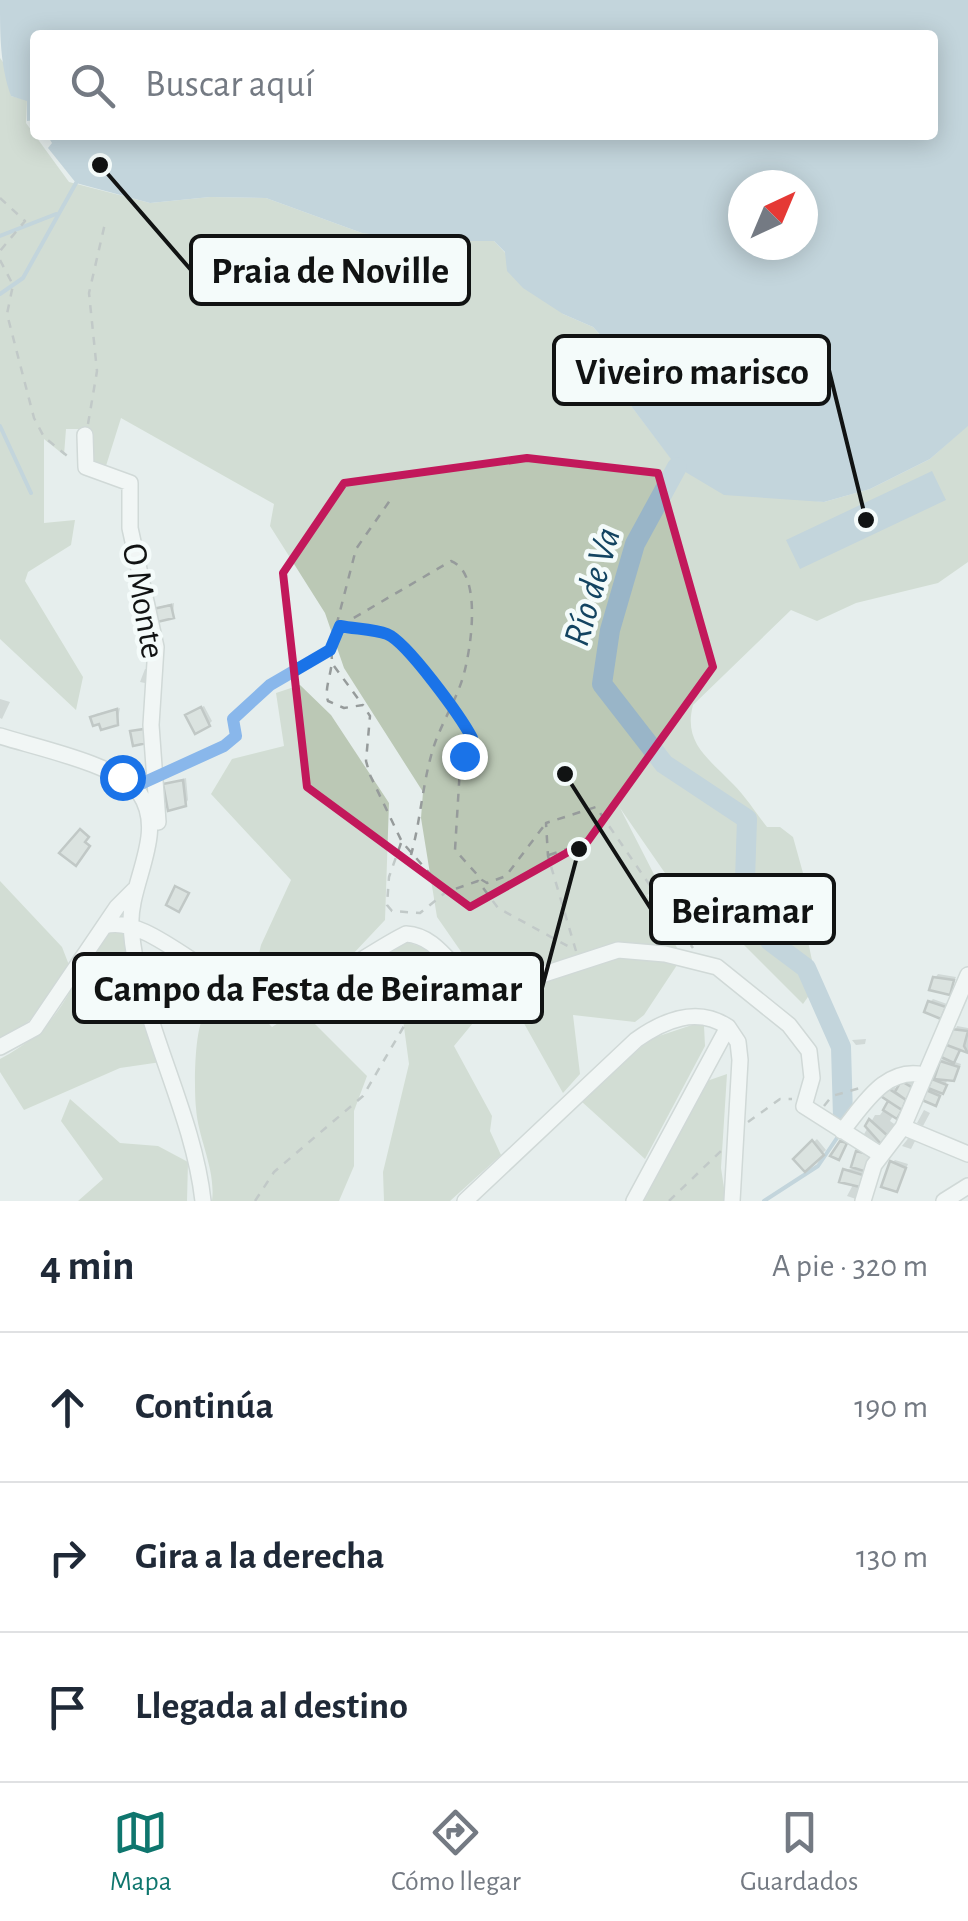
<!DOCTYPE html>
<html lang="es">
<meta charset="utf-8">
<style>
:root{--surface:#fff;--page:#f6f6f7;--text:#1f2937;--muted:#747a83;--line:#e0e1e3;--accent:#0f766e}
body{margin:0;font-family:"Alegreya Sans",sans-serif;background:var(--page);color:var(--text)}
.compass{position:absolute;left:728px;top:170px;width:90px;height:90px;border-radius:50%;background:var(--surface);box-shadow:0 5px 25px #0003;rotate:44deg}
.stop{position:absolute;width:30px;height:30px;margin:-22px;border:8px solid #1a73e8;border-radius:50%;background:#fff}
.stop.end{background:#1a73e8;border-color:#fff;box-shadow:0 2px 10px #0008}
.list{margin:0;padding:0;list-style:none}
h2{display:flex;justify-content:space-between;align-items:center;height:130px;margin:0;padding:0 40px;font-size:42px}
h2 small{font-size:32px;font-weight:400;color:var(--muted)}
.list li{display:grid;grid-template-columns:65px 1fr auto;gap:30px;align-items:center;box-sizing:border-box;height:150px;padding:0 40px;border-top:2px solid var(--line)}
.list b{display:block;font-size:38px;white-space:nowrap}
.list em{font-size:32px;font-style:normal;color:var(--muted)}
.icon{flex:none;width:55px;height:55px;fill:none;stroke:currentColor;stroke-width:2;stroke-linecap:round;stroke-linejoin:round}
.map{position:relative;flex:none;width:968px;height:1201px;overflow:hidden}
.search{position:absolute;background:var(--surface);box-shadow:0 5px 25px #0003;left:30px;right:30px;top:30px;height:110px;display:flex;align-items:center;gap:25px;box-sizing:border-box;padding:0 35px;border-radius:10px;color:var(--muted);font-size:38px}
.sheet{height:580px;background:var(--surface)}
nav{display:flex;justify-content:space-around;align-items:center;box-sizing:border-box;height:140px;border-top:2px solid var(--line);background:var(--surface);font-size:28px;color:var(--muted)}
nav a{display:grid;justify-items:center;gap:5px}
nav .on{color:var(--accent)}
.map>svg:first-child{display:block}
.green{fill:#bbc8b5}
.water{fill:#99b5c8;fill-rule:evenodd}
.shadow{fill:#0003}
.lines{fill:none;stroke-linecap:round;stroke-linejoin:round}
.stream{stroke:#99b5c8;stroke-width:4}
.river{stroke:#99b5c8;stroke-width:20}
.building{fill:#ced4d1;stroke:#949a97;stroke-width:2.5}
.minor-casing{stroke:#b7bebd;stroke-width:18}
.path{stroke:#969b9b;stroke-width:2.5;stroke-dasharray:8 8;stroke-linecap:butt}
.minor{stroke:#fff;stroke-width:15}
.route{stroke:#1a73e8;stroke-width:12}
.marked{fill:none;stroke:#c2185b;stroke-width:8;stroke-linejoin:round}
.labels{text-anchor:middle;dominant-baseline:central;stroke-width:9;stroke-linejoin:round;paint-order:stroke}
.street-label{font-size:35px;fill:#111313;stroke:#f4fbfa}
.water-label{font-size:38px;font-style:italic;fill:#134461;stroke:#f4fbfa}
.leader{fill:none;stroke:#111313;stroke-width:4}
.callout-dot{fill:#111313;stroke:#f4fbfa;stroke-width:4}
.callout{fill:#f4fbfa;stroke:#111313;stroke-width:4}
.callout-label{font-size:38px;text-anchor:middle;font-weight:bold;fill:#111313}
</style>
<div class="map">
<svg width="968" height="1201" viewBox="0 0 968 1201">
<rect width="100%" height="100%" fill="#e6eeed"/>
<path class="green" d="M0 58 8 69 11 96 27 100 26 123 69 182 150 203 210 197 266 198 362 233 494 241 563 314 593 327 614 351 619 390 677 466 792 498 824 502 870 489 930 459 968 425V562L938 583 856 603 817 621 791 610 693 705C683 743 708 758 733 784 746 797 756 813 767 827H780L793 837 808 891 802 913 817 984 803 1004 732 933 690 924 683 914 676 889 620 808 661 888 647 895 680 953 654 948 494 983 471 966 437 917 421 818 423 792 344 668 325 613 270 526 274 504 121 418 105 469 94 464 86 429H66L64 455 44 439V523L75 520 71 545 28 572 25 581 83 677 76 710 0 639Z
M300 685 331 715 389 803 385 920 337 971 248 999 261 945 291 880 211 794 232 759 284 746 276 693Z
M0 881 62 947 69 965C50 996 35 1025 0 1039Z
M120 931 126 935 161 1062 120 1068 24 1110 0 1072V1059C69 1022 64 988 107 933Z
M407 942 428 949 456 985 487 1006 454 1046 492 1116 490 1131 501 1155 450 1201H384L383 1172 409 1064 399 990 347 1006 335 993C354 968 378 954 407 942Z
M620 955 679 962 644 1015 635 1022 573 1015 580 1074 563 1093 507 993Z
M240 994 272 1027 300 1009 367 1076 354 1111V1166L339 1201H212C216 1169 198 1139 196 1108 194 1089 194 1028 205 1014 212 1006 230 1000 240 994Z
M695 1024 704 1026 705 1046 645 1159 581 1101 650 1039Z
M727 1074 721 1168 726 1201H643L704 1082Z
M70 1099 120 1143 158 1146 188 1162 187 1201H78L103 1179 61 1121Z"/>
<path class="water" d="M0 0H968V426L930 459 870 489 824 502 724 495 677 467 619 390 614 350 593 327 563 314 523 288 507 271 505 252 494 241H423L362 233 266 198 210 197 150 203 76 183 48 148 52 143 47 135H933V35H35V120L27 121V101L11 96C0 65 0 35 0 0ZM743 185H803V245H743Z
M932 471 946 500 800 569 786 540Z"/>
<path class="shadow" d="M174 603 173 615 156 610 159 607Z
M145 669 155 670 150 684 140 682Z
M0 699 10 702 2 719 0 718Z
M204 706 212 721 209 724 192 712Z
M120 708 117 723 93 718 96 714Z
M186 778 188 800 185 804 166 785Z
M938 974 956 977 949 992 935 978Z
M933 999 947 1004 943 1012 930 1002Z
M957 1026 968 1028V1050L961 1048 952 1061 961 1064 957 1075 949 1077 936 1103 928 1092Z
M866 1039 865 1044 856 1045 852 1040Z
M915 1079 890 1121 897 1126 875 1145 863 1136 875 1115H880L891 1100 882 1094 891 1085 899 1090 904 1080Z
M924 1110 930 1113 923 1126 917 1123Z
M911 1135 917 1137 911 1149 902 1146Z
M817 1139 826 1150 806 1169 796 1159Z
M861 1149 874 1152 856 1199 847 1196 854 1183 845 1170 853 1168Z
M895 1160 908 1164 897 1190 892 1163Z"/>
<g class="lines">
<path class="stream" d="M0 236 56 214
M0 294 23 278 76 183
M0 426 31 493
M764 1201 818 1166 839 1135"/>
<path class="river" d="M677 467 635 544 610 630 602 684 664 764 747 819 745 880 752 906 770 941 806 968 841 1047 843 1117"/>
</g>
<path class="building" d="M171 605 174 618 157 622 153 609Z
M201 707 210 726 195 734 185 715Z
M117 709 118 725 101 730 99 724 93 726 90 717Z
M144 729 147 743 133 746 130 731Z
M183 780 186 806 168 811 163 784Z
M80 829 89 837 85 842 90 846 76 866 59 853Z
M175 886 189 893 179 912 166 905Z
M933 977 954 980 950 995 929 990Z
M928 1001 946 1007 941 1019 924 1012Z
M951 1029 968 1031 964 1046 968 1053 944 1044Z
M944 1044 960 1050 954 1063 939 1056Z
M940 1061 959 1067 954 1081 934 1079Z
M932 1079 947 1085 943 1094 928 1088Z
M901 1081 913 1088 906 1100 895 1092Z
M886 1087 906 1100 902 1110 879 1095Z
M926 1090 940 1096 936 1106 922 1100Z
M888 1101 902 1110 897 1119 883 1110Z
M869 1119 889 1137 881 1144 865 1126Z
M812 1140 824 1155 805 1172 793 1159Z
M840 1141 847 1143 839 1160 830 1156Z
M856 1151 872 1155 867 1172 851 1167Z
M890 1161 906 1168 897 1192 881 1187Z
M843 1169 863 1175 860 1187 839 1182Z"/>
<g class="lines">
<defs>
<path id="minor" d="M85 435 86 467 130 483V528L156 647 151 725 158 822
M0 736C34 747 121 765 140 794 167 834 128 884 131 927 137 1017 193 1109 203 1201
M104 926C149 912 214 991 264 995 314 1000 363 955 406 934 443 936 455 981 489 992L618 950 665 954 717 967 789 1025 809 1051 812 1078 804 1106 881 1155
M0 1047 35 1028 117 907 134 890
M903 1127 968 1154
M842 1131C863 1106 885 1066 924 1075
M465 1201 636 1040C664 1020 697 1006 728 1027L738 1042 740 1060 732 1201
M634 1201 728 1027
M863 1201 874 1165 903 1127 968 975
M944 1201 968 1186"/>
</defs>
<use href="#minor" class="minor-casing"/>
<path class="path" d="M0 198 25 221 0 251
M0 260 13 285 7 314 34 418 44 437 71 459
M88 424 97 371 89 293 106 219
M340 626 451 561C483 573 471 650 463 677 455 704 438 728 431 756 422 789 420 823 411 855
M341 626C356 629 375 629 388 635 408 643 461 716 472 738L460 768 455 850 482 880 487 883 506 876 546 823
M331 651C335 669 323 687 328 701L344 708 363 705 370 716 366 761 370 775 402 842 446 892
M334 666 362 704
M169 772 237 736 233 719 270 685 330 650 356 549 391 499
M401 843 389 877 387 905 392 911 420 913 446 892 478 881 498 908 573 949
M549 855 570 848
M576 951 548 856 546 823 596 807 693 948
M824 1106 832 1096 860 1088
M748 1122 780 1099H792
M255 1201 274 1172 363 1096 417 1004 434 994 438 983 451 981
M669 1201 722 1150"/>
<use href="#minor" class="minor"/>
</g>
<g class="lines">
<path class="route" d="M122 777 134 787 224 746 236 736 233 719 270 685 330 650 340 626C355 629 374 629 387 634 407 642 461 717 472 738L464 756"/>
</g>
<path d="M0 0H968V1201H0ZM527 458 658 473 713 667 588 841 470 907 307 787 283 573 344 483Z" fill="#e6eeed" fill-opacity=".55" fill-rule="evenodd"/>
<path class="marked" d="M527 458 658 473 713 667 588 841 470 907 307 787 283 573 344 483Z"/>
<g class="labels">
<g class="street-label">
<text transform="translate(143 601) rotate(80)">O Monte</text>
</g>
<g class="water-label">
<text transform="translate(593 587) rotate(-74)">Río de Va</text>
</g>
</g>
<path class="leader" d="M100 165L191 270M866 520L829 370M565 774L651 909M579 849L542 988"/>
<g class="callout-dot">
<circle cx="100" cy="165" r="10"/>
<circle cx="866" cy="520" r="10"/>
<circle cx="565" cy="774" r="10"/>
<circle cx="579" cy="849" r="10"/>
</g>
<g class="callout">
<rect x="191" y="236" width="278" height="68" rx="10"/>
<rect x="554" y="336" width="275" height="68" rx="10"/>
<rect x="651" y="875" width="183" height="68" rx="10"/>
<rect x="74" y="954" width="468" height="68" rx="10"/>
</g>
<g class="callout-label">
<text x="330" y="283">Praia de Noville</text>
<text x="692" y="384">Viveiro marisco</text>
<text x="742" y="923">Beiramar</text>
<text x="308" y="1001">Campo da Festa de Beiramar</text>
</g>
</svg>
<svg class="compass" viewBox="-18 -18 36 36"><path d="M0-13l5 13h-10z" fill="#e53935"/><path d="M0 13l5-13h-10z" fill="#747a83"/></svg>
<div class="stop" style="left:122px;top:777px"></div>
<div class="stop end" style="left:464px;top:756px"></div>
<div class="search"><svg class="icon" aria-label="search" viewBox="0 0 24 24"><circle cx="10" cy="10" r="6"/><path d="M15 15l6 6"/></svg>Buscar aquí</div>
</div>
<section class="sheet">
<h2>4 min<small>A pie · 320 m</small></h2>
<ul class="list">
<li><svg class="icon" aria-label="ahead" viewBox="0 0 24 24"><path d="M12 20V5M6 11l6-6 6 6"/></svg><div><b>Continúa</b></div><em>190 m</em></li>
<li><svg class="icon" aria-label="right" viewBox="0 0 24 24"><path d="M7 20v-9h11M14 6l5 5-5 5"/></svg><div><b>Gira a la derecha</b></div><em>130 m</em></li>
<li><svg class="icon" aria-label="arrive" viewBox="0 0 24 24"><path d="M6 21V4h12l-3 4 3 4H6"/></svg><div><b>Llegada al destino</b></div></li>
</ul>
</section>
<nav>
<a class="on"><svg class="icon" aria-label="map" viewBox="0 0 24 24"><path d="M3 6l6-2 6 2 6-2v14l-6 2-6-2-6 2zM9 4v14M15 6v14"/></svg>Mapa</a>
<a><svg class="icon" aria-label="directions" viewBox="0 0 24 24"><path d="M12 3l9 9-9 9-9-9zM9 14v-3h6M13 9l2 2-2 2"/></svg>Cómo llegar</a>
<a><svg class="icon" aria-label="saved" viewBox="0 0 24 24"><path d="M7 4h10v16l-5-4-5 4z"/></svg>Guardados</a>
</nav>
